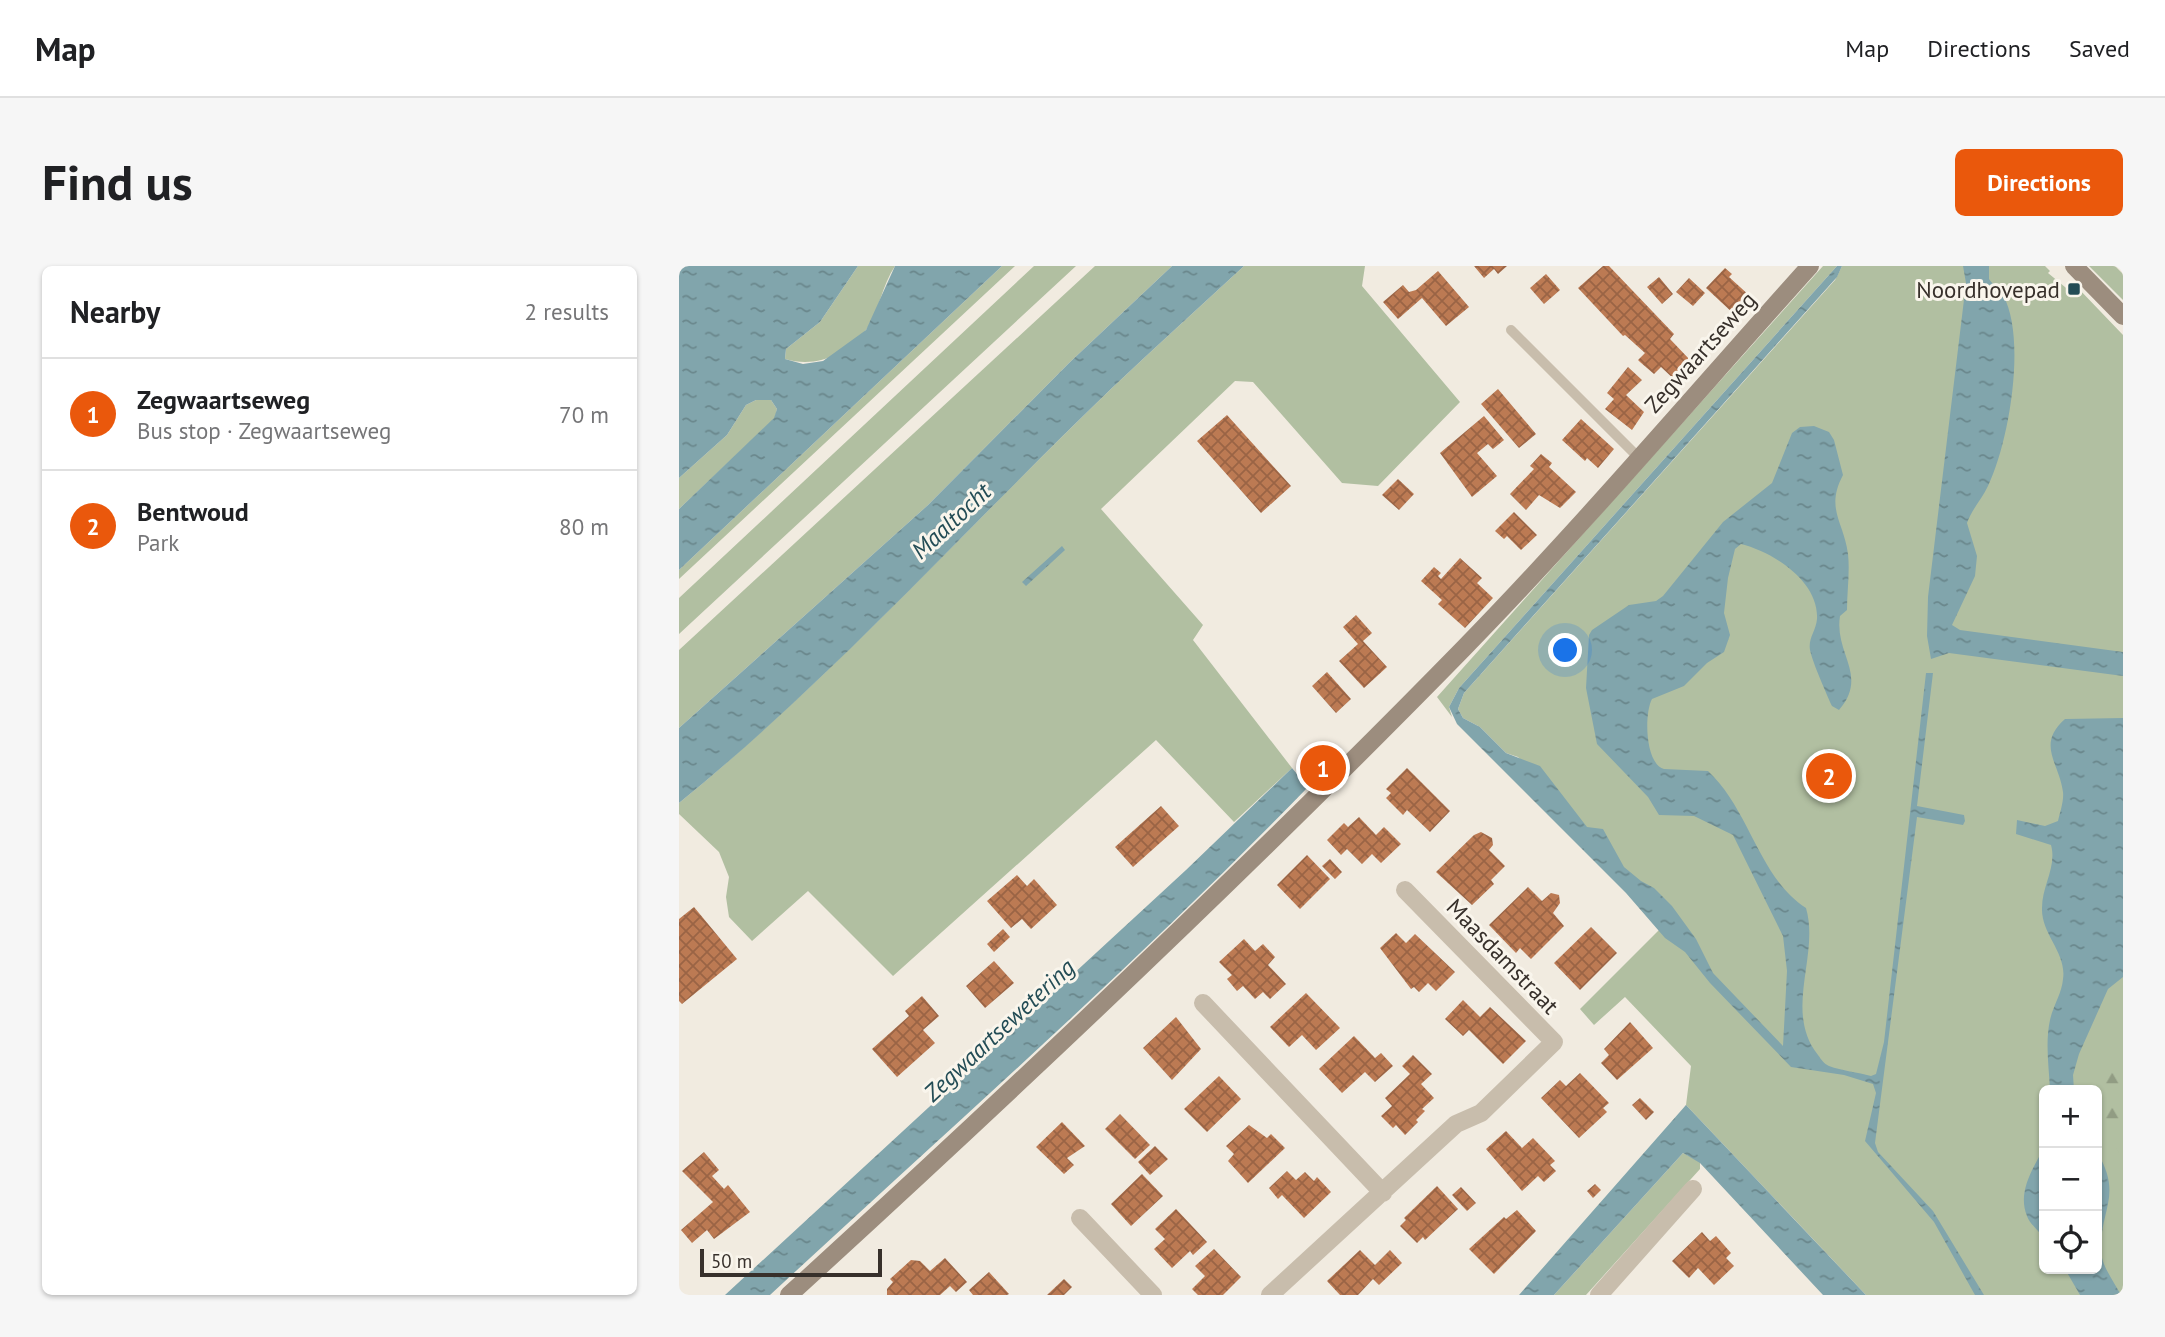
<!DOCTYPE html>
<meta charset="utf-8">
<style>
:root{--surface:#fff;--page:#f6f6f6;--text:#202124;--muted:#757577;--line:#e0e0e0;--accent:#ea580c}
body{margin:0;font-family:"PT Sans",sans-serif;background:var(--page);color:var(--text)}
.controls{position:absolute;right:21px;bottom:21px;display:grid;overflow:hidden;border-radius:10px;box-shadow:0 2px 5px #0004}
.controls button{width:63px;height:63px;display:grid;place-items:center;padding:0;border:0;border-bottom:2px solid var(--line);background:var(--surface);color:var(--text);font:35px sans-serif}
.scale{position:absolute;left:21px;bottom:18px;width:182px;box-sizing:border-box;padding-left:7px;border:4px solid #37302b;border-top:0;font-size:19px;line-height:24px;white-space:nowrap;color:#37302b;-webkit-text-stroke:5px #f9f5ec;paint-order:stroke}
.you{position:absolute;left:887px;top:385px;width:24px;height:24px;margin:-18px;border:5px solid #fff;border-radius:50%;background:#1a73e8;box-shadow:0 0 0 10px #1a73e833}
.badge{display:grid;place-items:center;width:46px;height:46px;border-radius:50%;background:var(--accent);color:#fff;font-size:23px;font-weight:700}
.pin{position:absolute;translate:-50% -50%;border:4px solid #fff;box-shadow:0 2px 7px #0006}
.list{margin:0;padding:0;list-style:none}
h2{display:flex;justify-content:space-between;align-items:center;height:91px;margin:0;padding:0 28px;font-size:30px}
h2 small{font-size:23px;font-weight:400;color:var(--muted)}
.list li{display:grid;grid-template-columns:46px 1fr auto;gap:21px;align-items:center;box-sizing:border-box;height:112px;padding:0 28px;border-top:2px solid var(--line)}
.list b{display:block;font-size:26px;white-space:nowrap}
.list p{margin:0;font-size:23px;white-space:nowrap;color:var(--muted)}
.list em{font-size:23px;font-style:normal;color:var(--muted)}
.icon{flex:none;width:38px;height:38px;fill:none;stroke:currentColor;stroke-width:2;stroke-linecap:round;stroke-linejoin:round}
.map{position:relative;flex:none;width:1444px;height:1029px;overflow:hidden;border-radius:10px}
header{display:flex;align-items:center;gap:42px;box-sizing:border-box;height:98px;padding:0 35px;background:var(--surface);border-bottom:2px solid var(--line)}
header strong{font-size:33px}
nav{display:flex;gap:38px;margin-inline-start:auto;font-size:24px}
.intro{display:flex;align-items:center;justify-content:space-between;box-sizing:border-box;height:168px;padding:0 42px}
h1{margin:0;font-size:49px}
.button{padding:18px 32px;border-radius:10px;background:var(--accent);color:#fff;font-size:24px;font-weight:700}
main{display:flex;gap:42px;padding:0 42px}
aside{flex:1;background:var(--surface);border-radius:10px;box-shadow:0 2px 5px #0004}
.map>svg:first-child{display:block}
.green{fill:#b1bfa1;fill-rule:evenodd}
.forest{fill:url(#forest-firs)}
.water{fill:url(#water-ripples)}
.building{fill:url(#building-cross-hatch)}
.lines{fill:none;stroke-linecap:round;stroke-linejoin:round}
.lane{stroke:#c8bdac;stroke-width:10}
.street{stroke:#c8bdac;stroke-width:18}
.secondary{stroke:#9c8d7e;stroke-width:18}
.poi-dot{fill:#234c55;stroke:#f9f5ec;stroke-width:2.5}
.labels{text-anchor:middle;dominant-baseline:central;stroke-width:6;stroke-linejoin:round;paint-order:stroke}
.poi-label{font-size:23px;fill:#37302b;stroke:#f9f5ec;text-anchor:end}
.street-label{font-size:23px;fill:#37302b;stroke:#f9f5ec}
.water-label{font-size:24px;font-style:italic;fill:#234c55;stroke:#f9f5ec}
</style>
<header>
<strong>Map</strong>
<nav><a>Map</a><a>Directions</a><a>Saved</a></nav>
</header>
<div class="intro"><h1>Find us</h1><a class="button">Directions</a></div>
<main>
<aside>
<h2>Nearby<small>2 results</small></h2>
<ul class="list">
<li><span class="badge">1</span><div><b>Zegwaartseweg</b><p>Bus stop · Zegwaartseweg</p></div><em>70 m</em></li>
<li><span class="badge">2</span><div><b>Bentwoud</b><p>Park</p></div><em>80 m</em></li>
</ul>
</aside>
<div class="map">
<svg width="1444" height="1029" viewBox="0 0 1444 1029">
<defs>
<pattern id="forest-firs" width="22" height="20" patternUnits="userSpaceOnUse" patternTransform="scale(1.75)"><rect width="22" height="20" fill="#b1bfa1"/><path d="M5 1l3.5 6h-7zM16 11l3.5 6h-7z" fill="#919c83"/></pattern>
<pattern id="water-ripples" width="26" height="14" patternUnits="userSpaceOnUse" patternTransform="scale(1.75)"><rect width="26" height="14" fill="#81a5ac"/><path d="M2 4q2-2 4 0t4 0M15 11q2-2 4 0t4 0" fill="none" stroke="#6a878c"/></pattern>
<pattern id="building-cross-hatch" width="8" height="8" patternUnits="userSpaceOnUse" patternTransform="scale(1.75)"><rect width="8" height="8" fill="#bc7a53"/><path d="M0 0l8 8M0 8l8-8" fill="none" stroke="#9a6445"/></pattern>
</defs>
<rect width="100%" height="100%" fill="#f1ebe0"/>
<path class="green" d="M179 0H216C203 19 200 46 187 64 167 90 136 102 106 93L107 83 141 56Z
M323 0H336L0 313V304Z
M355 0H397L0 368V332Z
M416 0H493L390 97 249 239 0 462V384Z
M565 0H686L683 20 781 136 699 220 663 217 574 116 556 115 422 243 524 359 514 374 613 502 555 556 477 474 214 710 129 625 73 675 50 651 47 631 50 611 40 586 0 548V537C155 410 288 261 433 122 476 81 521 41 565 0Z
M1144 0H1158L780 422 770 441 773 451 758 431Z
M1163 0H1366L1371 5 1369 7 1392 26 1398 21 1444 69V1029H1187L1007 839 1012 800 946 731 915 759 901 743 981 663 984 669 997 658 839 491 827 487 801 461 784 452 779 443 785 427 1156 14ZM1365 824H1418V1003H1365Z
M1410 0H1436L1444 8V34Z
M77 134H92L98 143 96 152 0 243V212L48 169 67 139Z
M1004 887 1021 896V903L907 1029H875Z"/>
<path class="forest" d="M1428 797H1444V894L1418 846V824H1412L1410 815Z"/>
<path class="water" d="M0 0H179L141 56 107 83 106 93 124 98 144 95 187 64 216 0H323L0 304V243L95 152 98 143 92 134H77L67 139 48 169 0 212Z
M493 0H565C521 41 476 81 433 122 288 261 155 411 0 537V462L249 239 390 97Z
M1158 0H1163L1158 11 785 427 779 443 784 452 801 461 827 487 861 500 908 561 924 563 945 601 962 615 975 622 993 640 1017 673 1034 707 1104 780 1108 705 1104 670 1054 569 1015 550 980 549 969 531 918 478 907 422 910 369 913 364 950 339 977 335 984 330 1044 256 1093 217 1113 167 1121 161 1135 160 1150 166 1155 174 1164 209C1146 243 1165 256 1169 288 1171 306 1168 326 1168 344L1161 350C1155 388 1190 409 1160 444L1153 440C1148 429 1133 395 1131 384 1129 372 1137 365 1138 353 1140 315 1094 286 1062 278L1056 283 1049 312 1045 347 1051 369 1045 386 1028 397 1005 420 973 433C965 448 966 498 985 503L1029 505C1071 544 1080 612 1127 642 1141 689 1104 745 1139 789 1142 793 1145 798 1150 800 1163 805 1179 806 1192 810L1197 808 1205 776 1247 407H1254L1238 540 1285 549 1286 555 1284 559 1238 551 1196 877 1199 886 1254 945 1305 1029H1296L1255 956 1186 875 1197 827 1194 818 1165 809 1112 801 1031 717 1006 686 986 672 947 627 778 458 770 441 780 422Z
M1284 0H1310V13C1314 19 1321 23 1324 29 1348 72 1330 177 1309 220 1303 233 1293 243 1288 257L1298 290 1296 310 1273 359 1281 364 1444 386V410L1270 387 1252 393 1248 370 1249 331 1287 17Z
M383 280 386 284 347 320 343 316Z
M1444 452V711L1429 723 1400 788 1394 809 1395 824H1371C1370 801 1366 777 1371 754 1374 740 1383 727 1384 713 1388 687 1362 668 1363 642 1363 619 1378 601 1372 579L1337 568 1338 554 1366 560 1379 555C1381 546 1385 535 1384 526 1380 496 1357 479 1386 453Z
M613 502 629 521C457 699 272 861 91 1029H46L507 604Z
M1007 839 1186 1028 1187 1029H1144L1021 897 1004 887 875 1029H840Z
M1365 882V972C1360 965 1350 957 1348 950 1338 926 1354 902 1365 882Z
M1418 886C1444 929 1421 943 1422 984 1422 999 1435 1016 1442 1029H1401L1386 1003H1418Z"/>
<path class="building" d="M795 0H828L819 8 815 3 805 12Z
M924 0H930L995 68 991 73 1011 94 997 115 982 101 975 108 961 96 959 94 966 87 946 69 944 70 899 22Z
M1046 2 1053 8 1050 11 1072 31 1056 49 1027 22Z
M759 5 790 41 767 60 743 32 719 53 704 36 724 19 730 26 737 24Z
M867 8 881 24 865 38 851 22Z
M980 11 994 28 983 38 968 21Z
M1010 12 1026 27 1014 40 997 26Z
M949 101 963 114 947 129 965 146 953 164 926 143 935 133 928 127Z
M819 123 857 168 840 182 802 138Z
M548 149 612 220 582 247 518 175Z
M805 150 825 174 814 183 809 178 798 187 818 210 793 231 761 187Z
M902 153 935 183 919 202 908 192 906 195 883 174Z
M862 188 873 197 870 201 897 226 881 242 860 229 847 244 831 228 855 203 851 200Z
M719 213 735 228 720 244 703 229Z
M835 246 858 269 842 284 828 270 825 273 816 265Z
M781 292 803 312 798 317 814 332 786 362 759 338 763 334 742 315 755 301 762 307 759 310 762 313Z
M677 349 693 367 684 375 708 401 685 422 660 395 679 378 664 361Z
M648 406 672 433 657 447 633 420Z
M728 502 771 545 751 566 728 544 724 549 707 532 712 527 707 523Z
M482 540 500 560 454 601 436 581Z
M680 551 697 569 705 561 722 578 702 597 693 588 683 598 668 583 662 589 648 574 665 557 669 561Z
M802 566 813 572 814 579 810 584 826 600 812 614 815 618 793 639 757 606 795 569Z
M628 589 651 613 621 643 598 619Z
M651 593 663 606 656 613 643 600Z
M338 609 348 620 355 613 378 639 352 663 343 653 332 662 308 635Z
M849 621 863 635 872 627 880 629 881 637 874 647 885 660 852 693 841 682 837 687 810 659Z
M15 641 58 693 3 738 0 735V653Z
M912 661 938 687 901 724 875 697Z
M324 663 331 671 315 686 308 678Z
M717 667 727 677 736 668 776 706 757 725 749 717 740 726 735 721 732 723 701 682Z
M565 673 576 685 584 678 596 691 589 699 607 718 591 733 584 726 576 733 564 720 558 725 548 713 553 709 540 696Z
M315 695 335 717 306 742 287 720Z
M627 727 661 762 637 784 623 769 610 781 591 761Z
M243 730 260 750 244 764 256 777 218 811 193 783 230 750 226 745Z
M784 734 801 751 811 741 847 775 824 798 790 764 784 770 766 753Z
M497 751 522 783 493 814 464 782Z
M951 756 974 782 938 814 922 797 930 789 925 783Z
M675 770 696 792 702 787 714 800 696 816 686 806 663 827 640 803Z
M734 789 753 808 742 818 755 832 743 843 746 845 737 854 739 856 726 869 717 859 714 862 702 850 713 840 706 832 731 808 723 800Z
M901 807 930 837 924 842 928 846 900 872 862 832 881 814 887 820Z
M540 810 562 833 528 866 505 843Z
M961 832 975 846 967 854 953 839Z
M441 848 471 879 456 893 426 863Z
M383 856 406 880 388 892 395 899 385 908 357 881Z
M570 859 588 872 592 868 606 882 569 917 549 895 555 888 547 880Z
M827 865 843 882 854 872 876 895 871 899 877 905 865 916 859 910 843 925 807 883Z
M476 880 489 893 471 909 459 896Z
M25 886 40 904 33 910 45 923 49 919 71 946 35 973 28 964 13 977 2 964 34 936 3 905Z
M608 905 617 914 626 906 635 915 638 911 652 926 625 952 603 929 599 933 590 922Z
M463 908 484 930 452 960 432 938Z
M916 918 922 924 914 932 908 925Z
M758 920 779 943 746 974 744 971 738 977 721 960 727 954 725 952Z
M782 921 797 937 788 945 773 929Z
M497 943 528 976 514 989 511 985 493 1002 475 983 486 973 476 963Z
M838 944 857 965 815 1008 790 983 825 951 827 953Z
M1023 966 1031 975 1037 970 1052 987 1047 992 1055 1000 1035 1019 1019 1002 1010 1012 993 995Z
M535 983 562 1011 544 1029H519L513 1023 526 1010 516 1000Z
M681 984 696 999 711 984 723 997 700 1019 694 1013 679 1029H661L648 1015Z
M266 992 288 1016 277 1026 271 1020 261 1029H208V1023L214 1016 211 1013 232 994 241 995 251 1005Z
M310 1006 330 1028 328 1029H294L290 1024Z
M385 1013 393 1021 385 1029H368Z"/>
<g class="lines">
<path class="lane" d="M832 64 959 191"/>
<path class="street" d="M524 737 704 927
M401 952 474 1029
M591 1029 777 858 802 847 875 776 726 624
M920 1029 1014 923"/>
<path class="secondary" d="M1395 0 1444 50
M110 1029C340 819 566 606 784 383 904 260 1016 128 1131 0"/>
</g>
<rect class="poi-dot" x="1388" y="16" width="14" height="14" rx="3.5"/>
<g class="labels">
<g class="poi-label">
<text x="1381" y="23">Noordhovepad</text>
</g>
<g class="street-label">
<text transform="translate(1021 86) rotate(-48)">Zegwaartseweg</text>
<text transform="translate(824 690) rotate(46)">Maasdamstraat</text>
</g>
<g class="water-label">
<text transform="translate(272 255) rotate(-43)">Maaltocht</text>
<text transform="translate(320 764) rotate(-43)">Zegwaartsewetering</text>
</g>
</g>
</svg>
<div class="controls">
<button>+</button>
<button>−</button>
<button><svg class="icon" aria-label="locate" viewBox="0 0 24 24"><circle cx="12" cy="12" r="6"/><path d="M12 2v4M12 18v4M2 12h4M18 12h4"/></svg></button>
</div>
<div class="scale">50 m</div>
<div class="you"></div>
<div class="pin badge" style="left:644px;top:502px">1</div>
<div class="pin badge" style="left:1150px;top:510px">2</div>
</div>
</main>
